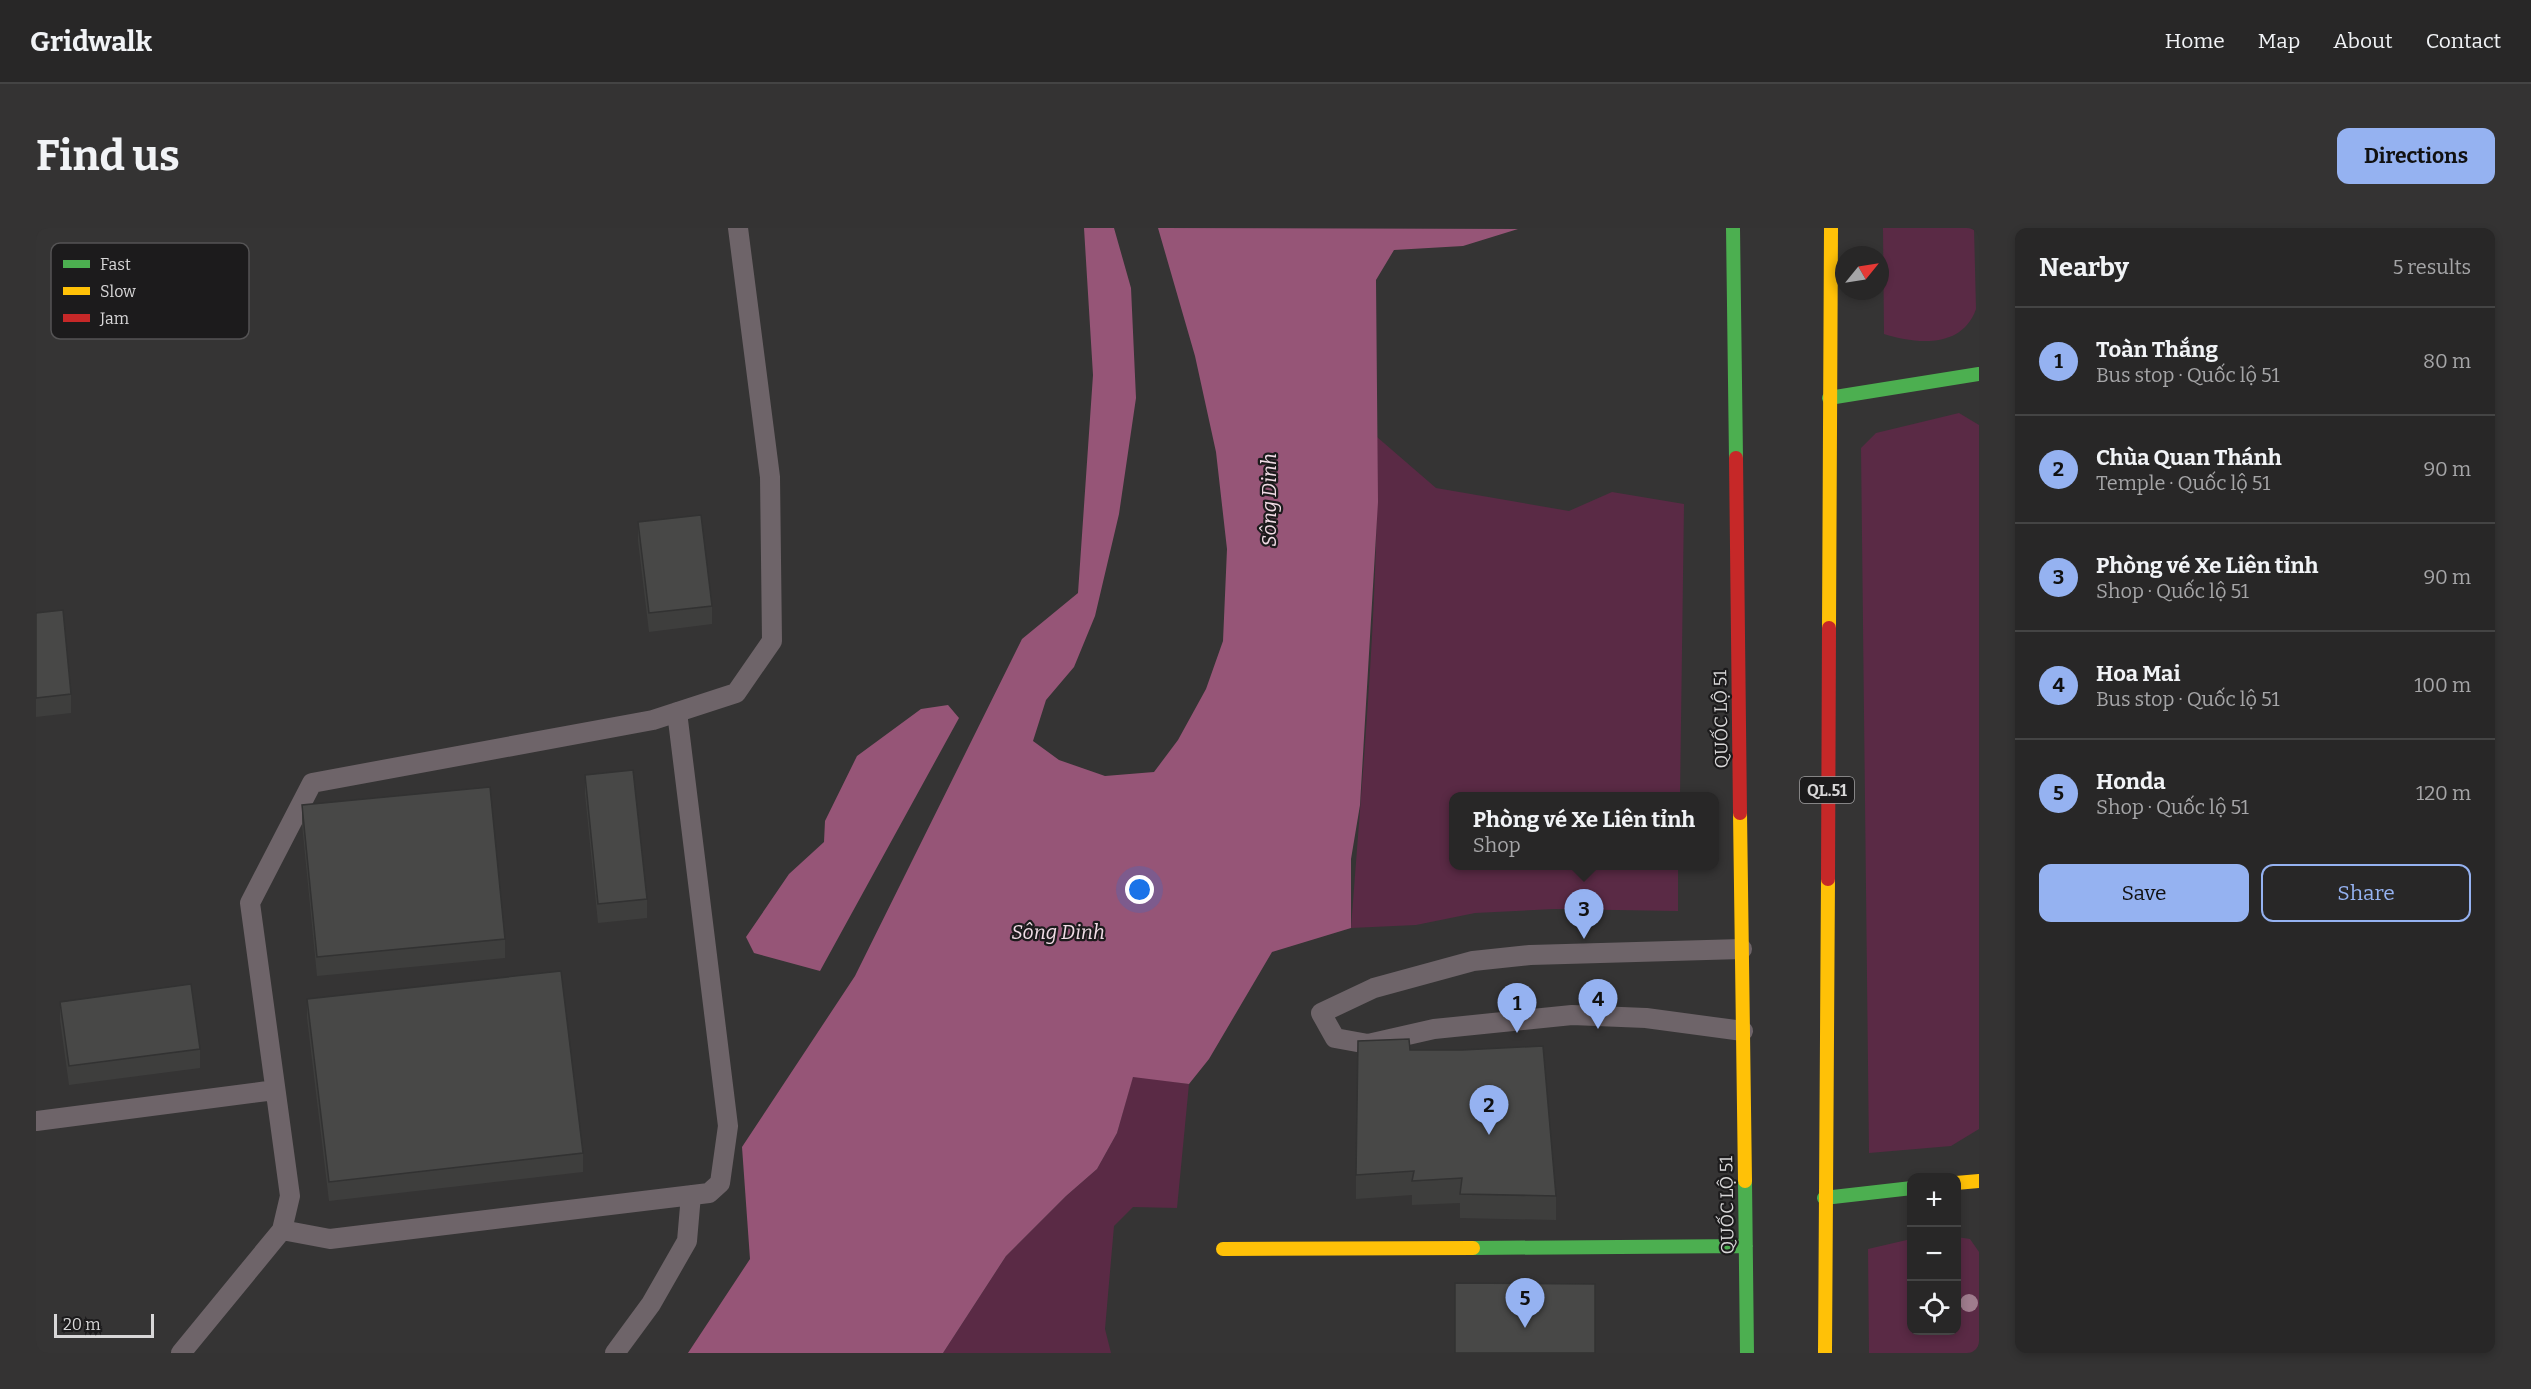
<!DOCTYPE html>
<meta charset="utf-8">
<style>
:root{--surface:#282727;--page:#343333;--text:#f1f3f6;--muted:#a5a5a7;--line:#444;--accent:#95b2f1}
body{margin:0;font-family:Bitter,serif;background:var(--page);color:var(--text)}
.controls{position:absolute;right:18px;bottom:18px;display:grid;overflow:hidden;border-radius:12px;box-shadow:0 3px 9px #0003}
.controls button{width:54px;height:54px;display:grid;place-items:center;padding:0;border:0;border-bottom:2px solid var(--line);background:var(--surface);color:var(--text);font:30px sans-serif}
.compass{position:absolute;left:1799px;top:18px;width:54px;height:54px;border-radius:50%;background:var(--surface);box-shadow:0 3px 9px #0003;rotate:60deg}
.scale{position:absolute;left:18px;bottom:15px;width:100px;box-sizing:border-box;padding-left:6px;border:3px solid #d8d7d8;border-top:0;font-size:16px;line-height:21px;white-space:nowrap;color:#d8d7d8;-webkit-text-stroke:4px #1c1b1c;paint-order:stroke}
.you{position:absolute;left:1104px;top:662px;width:21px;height:21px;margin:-15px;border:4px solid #fff;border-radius:50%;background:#1a73e8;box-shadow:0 0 0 9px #1a73e833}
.badge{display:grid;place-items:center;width:39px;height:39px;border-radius:50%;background:var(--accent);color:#111;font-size:20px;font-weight:700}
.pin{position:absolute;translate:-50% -50px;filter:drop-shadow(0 2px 3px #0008)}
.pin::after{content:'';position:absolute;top:32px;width:21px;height:18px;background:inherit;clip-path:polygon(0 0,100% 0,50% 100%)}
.popup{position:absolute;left:1413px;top:564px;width:270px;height:78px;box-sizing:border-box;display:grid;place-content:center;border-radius:12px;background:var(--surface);filter:drop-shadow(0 2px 4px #0005);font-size:20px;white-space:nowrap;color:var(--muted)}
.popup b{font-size:22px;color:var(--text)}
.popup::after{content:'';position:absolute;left:50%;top:100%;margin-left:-12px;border:12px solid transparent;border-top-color:var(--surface)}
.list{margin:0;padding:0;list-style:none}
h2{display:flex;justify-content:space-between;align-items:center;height:78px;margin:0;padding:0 24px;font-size:26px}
h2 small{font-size:20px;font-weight:400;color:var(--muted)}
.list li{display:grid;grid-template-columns:39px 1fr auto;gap:18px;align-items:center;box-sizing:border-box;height:108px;padding:0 24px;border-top:2px solid var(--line)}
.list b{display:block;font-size:22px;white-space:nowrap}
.list p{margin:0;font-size:20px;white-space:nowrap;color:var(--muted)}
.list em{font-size:20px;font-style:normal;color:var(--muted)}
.actions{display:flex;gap:12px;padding:18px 24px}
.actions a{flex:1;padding:14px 0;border:2px solid var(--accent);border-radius:12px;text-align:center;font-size:21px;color:var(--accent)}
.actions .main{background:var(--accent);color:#111}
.icon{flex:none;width:33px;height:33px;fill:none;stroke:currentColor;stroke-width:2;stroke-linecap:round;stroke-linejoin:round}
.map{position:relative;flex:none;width:1943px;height:1125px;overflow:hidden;border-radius:12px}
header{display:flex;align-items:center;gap:36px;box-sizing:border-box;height:84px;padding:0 30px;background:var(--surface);border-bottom:2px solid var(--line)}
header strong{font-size:28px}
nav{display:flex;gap:33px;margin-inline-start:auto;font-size:21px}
.intro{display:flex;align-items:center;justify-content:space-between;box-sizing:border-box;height:144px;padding:0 36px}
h1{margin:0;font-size:42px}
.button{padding:15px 27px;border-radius:12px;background:var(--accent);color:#111;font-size:21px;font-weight:700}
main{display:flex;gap:36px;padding:0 36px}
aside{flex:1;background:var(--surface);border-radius:12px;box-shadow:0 3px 9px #0003}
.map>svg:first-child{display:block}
.green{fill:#5a2a45}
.water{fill:#965577}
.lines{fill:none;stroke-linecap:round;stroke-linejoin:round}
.lane{stroke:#6e6469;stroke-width:20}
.fast{stroke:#4caf50;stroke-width:14}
.slow{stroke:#ffc107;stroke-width:14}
.jam{stroke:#c62828;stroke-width:14}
.tree{fill:#9f7c8d}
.wall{fill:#3e3e3d}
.building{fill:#484847;stroke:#323232;stroke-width:1.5}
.labels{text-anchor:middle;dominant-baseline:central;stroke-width:4.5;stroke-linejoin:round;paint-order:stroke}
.shield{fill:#1c1b1c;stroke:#a09fa0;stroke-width:1.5}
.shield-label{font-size:16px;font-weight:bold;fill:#d8d7d8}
.street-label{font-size:18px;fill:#d8d7d8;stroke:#1c1b1c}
.water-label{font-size:20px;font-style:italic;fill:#f2dde7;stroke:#1c1b1c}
.key{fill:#1c1b1c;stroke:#545354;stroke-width:1.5}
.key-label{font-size:16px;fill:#d8d7d8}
</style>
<header>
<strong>Gridwalk</strong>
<nav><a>Home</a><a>Map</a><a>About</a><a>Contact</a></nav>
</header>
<div class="intro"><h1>Find us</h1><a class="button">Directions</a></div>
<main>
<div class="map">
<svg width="1943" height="1125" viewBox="0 0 1943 1125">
<rect width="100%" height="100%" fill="#353434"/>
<path class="green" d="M1847 0H1938L1940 81C1926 121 1880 116 1848 106Z
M1923 185 1943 197V901L1915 918 1833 925 1825 220 1840 205Z
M1341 209 1400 260 1533 283 1576 264 1648 276 1644 568H1418V638H1642V683L1518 681 1439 685 1380 697 1315 700C1327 537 1343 373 1341 209Z
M1097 848 1153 856 1141 980 1097 979 1078 998 1069 1101 1075 1125H907L970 1028 1030 968 1061 941 1081 905Z
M1921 1009 1934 1011 1943 1024V1125H1833L1832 1021 1875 1011 1876 1102H1920Z"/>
<path class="water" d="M1048 0H1078L1095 60 1100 170 1083 286 1059 388 1038 439 1010 472 997 513 1023 532 1069 548 1118 544 1142 512 1170 461 1187 413 1191 321 1180 224 1159 128 1122 0 1482 1 1427 18 1358 22 1340 52 1342 274 1324 577 1315 631V700L1236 724 1173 831 1153 856 1097 849 1081 905 1061 941 1030 968 970 1028 907 1125H652L714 1031 706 919 819 748 986 411 1042 365 1057 147Z
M912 477 923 490 784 743 718 725 710 709 753 646 788 614 789 593 821 528 885 481Z"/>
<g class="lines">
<path class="lane" d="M1706 721 1494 727 1437 733 1338 760 1285 785 1299 810 1332 816 1398 801 1536 787 1610 790 1707 803
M0 893 239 862
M246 1002 294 1011 673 965 684 955 692 898 641 484
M145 1125 246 1002 254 968 214 675 276 555 617 492 700 465 736 413 734 249 702 0
M579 1125 615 1076 651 1013 655 967"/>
<path class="fast" d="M1697 0 1700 230
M1793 170 1943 146
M1709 953 1711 1125
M1788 970 1876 960
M1437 1020 1710 1018"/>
<path class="slow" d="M1793 400 1795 0
M1704 585 1709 953
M1920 955 1943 953
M1187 1021 1437 1020
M1789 1125 1792 651"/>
<path class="jam" d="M1700 230 1704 585
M1792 651 1793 400"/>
</g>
<circle class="tree" cx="1933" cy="1075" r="9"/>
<path class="wall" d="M602 294 676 378V396L613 404 602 313Z
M0 385 35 466V485L0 489Z
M549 547 611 671V690L562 695 549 566Z
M266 577 469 711V730L281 748 266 596Z
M271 771 547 925V944L293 973 271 790Z
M24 774 164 821V840L33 857 24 792Z
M1374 822 1520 968V992L1424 990V975L1376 977V967L1320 971V947Z"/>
<path class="building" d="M665 287 676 378 613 385 602 294Z
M27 382 35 466 0 470V385Z
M597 542 611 671 562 676 549 547Z
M454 559 469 711 281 729 266 577Z
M525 743 547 925 293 954 271 771Z
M155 756 164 821 33 838 24 774Z
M1373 811 1374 822H1426L1507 818 1520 968 1424 966 1426 950 1376 953 1378 943 1320 947 1322 813Z
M1419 1055 1559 1056V1125H1419Z"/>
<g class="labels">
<rect class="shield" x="1764" y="549" width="54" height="26" rx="4.5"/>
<g class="shield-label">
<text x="1791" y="562">QL.51</text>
</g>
<g class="street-label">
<text transform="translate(1685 491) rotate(-91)">QUỐC LỘ 51</text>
<text transform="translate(1691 977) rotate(-91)">QUỐC LỘ 51</text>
</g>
<g class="water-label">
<text transform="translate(1233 272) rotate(-90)">Sông Dinh</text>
<text x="1022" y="704">Sông Dinh</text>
</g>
</g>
<rect x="15" y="15" width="198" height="96" rx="9" class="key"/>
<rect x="27" y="32" width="27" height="8" fill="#4caf50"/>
<rect x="27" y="59" width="27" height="8" fill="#ffc107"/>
<rect x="27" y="86" width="27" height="8" fill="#c62828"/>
<g class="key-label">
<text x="64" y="42">Fast</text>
<text x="64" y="69">Slow</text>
<text x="64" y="96">Jam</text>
</g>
</svg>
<div class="controls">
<button>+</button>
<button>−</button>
<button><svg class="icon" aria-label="locate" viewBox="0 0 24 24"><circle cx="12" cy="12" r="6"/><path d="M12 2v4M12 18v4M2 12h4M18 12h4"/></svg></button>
</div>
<svg class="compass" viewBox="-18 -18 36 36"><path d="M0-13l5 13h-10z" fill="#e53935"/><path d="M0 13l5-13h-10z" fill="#a5a5a7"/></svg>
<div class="scale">20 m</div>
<div class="you"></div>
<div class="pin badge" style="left:1481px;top:805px">1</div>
<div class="pin badge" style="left:1453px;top:907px">2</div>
<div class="pin badge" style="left:1548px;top:711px">3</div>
<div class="popup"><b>Phòng vé Xe Liên tỉnh</b>Shop</div>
<div class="pin badge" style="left:1562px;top:801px">4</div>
<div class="pin badge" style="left:1489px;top:1100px">5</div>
</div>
<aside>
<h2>Nearby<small>5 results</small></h2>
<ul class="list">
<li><span class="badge">1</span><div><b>Toàn Thắng</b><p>Bus stop · Quốc lộ 51</p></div><em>80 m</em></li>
<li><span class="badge">2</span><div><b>Chùa Quan Thánh</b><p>Temple · Quốc lộ 51</p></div><em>90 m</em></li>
<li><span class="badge">3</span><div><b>Phòng vé Xe Liên tỉnh</b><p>Shop · Quốc lộ 51</p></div><em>90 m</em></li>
<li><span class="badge">4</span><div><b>Hoa Mai</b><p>Bus stop · Quốc lộ 51</p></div><em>100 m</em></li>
<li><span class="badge">5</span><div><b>Honda</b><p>Shop · Quốc lộ 51</p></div><em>120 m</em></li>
</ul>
<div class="actions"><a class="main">Save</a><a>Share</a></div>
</aside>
</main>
